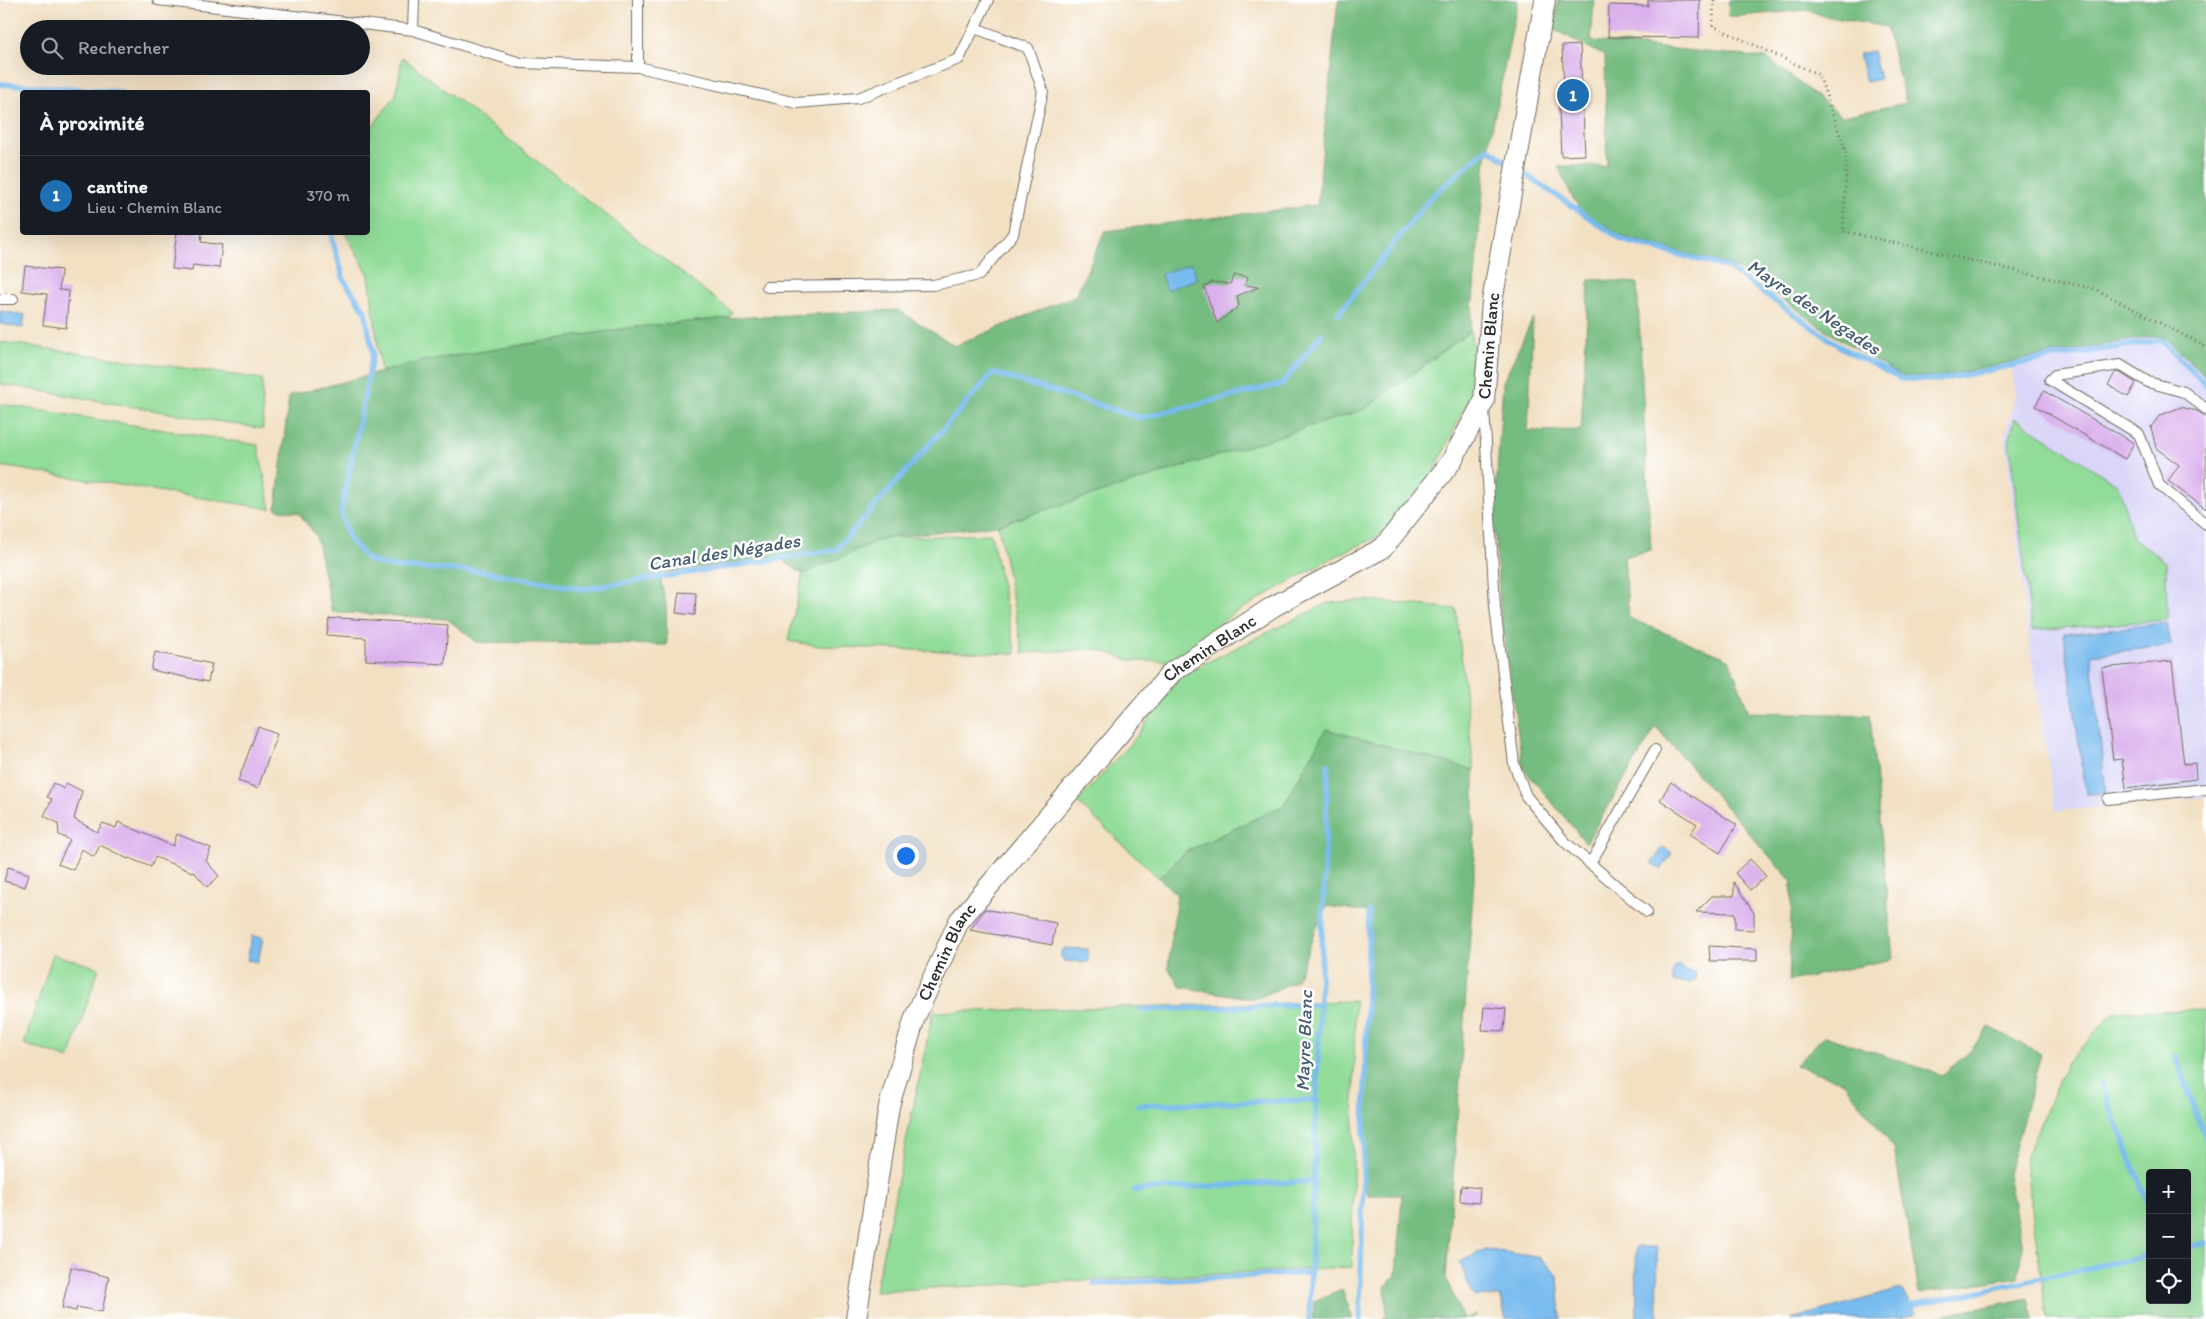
<!DOCTYPE html>
<html lang="fr">
<meta charset="utf-8">
<style>
:root{--surface:#171b24;--page:#20242c;--text:#f1f3f6;--muted:#9ea1a6;--line:#363941;--accent:#1f6fb2}
body{margin:0;font-family:Itim,sans-serif;background:var(--page);color:var(--text)}
.controls{position:absolute;right:15px;bottom:15px;display:grid;overflow:hidden;border-radius:5px;box-shadow:0 5px 20px #0002}
.controls button{width:45px;height:45px;display:grid;place-items:center;padding:0;border:0;border-bottom:1px solid var(--line);background:var(--surface);color:var(--text);font:25px sans-serif}
.you{position:absolute;left:905px;top:855px;width:18px;height:18px;margin:-12px;border:4px solid #fff;border-radius:50%;background:#1a73e8;box-shadow:0 0 0 8px #1a73e833}
.badge{display:grid;place-items:center;width:32px;height:32px;border-radius:50%;background:var(--accent);color:#fff;font-size:16px;font-weight:700}
.pin{position:absolute;translate:-50% -50%;border:2px solid #fff;box-shadow:0 1px 5px #0006}
.list{margin:0;padding:0;list-style:none}
h2{display:flex;justify-content:space-between;align-items:center;height:65px;margin:0;padding:0 20px;font-size:21px}
h2 small{font-size:16px;font-weight:400;color:var(--muted)}
.list li{display:grid;grid-template-columns:32px 1fr auto;gap:15px;align-items:center;box-sizing:border-box;height:80px;padding:0 20px;border-top:1px solid var(--line)}
.list b{display:block;font-size:19px;white-space:nowrap}
.list p{margin:0;font-size:16px;white-space:nowrap;color:var(--muted)}
.list em{font-size:16px;font-style:normal;color:var(--muted)}
.icon{flex:none;width:28px;height:28px;fill:none;stroke:currentColor;stroke-width:2;stroke-linecap:round;stroke-linejoin:round}
.map{position:relative;flex:none;width:2206px;height:1319px;overflow:hidden}
.search{position:absolute;background:var(--surface);box-shadow:0 5px 20px #0002;left:20px;top:20px;width:350px;height:55px;display:flex;align-items:center;gap:12px;box-sizing:border-box;padding:0 18px;border-radius:28px;color:var(--muted);font-size:19px}
.panel{position:absolute;background:var(--surface);box-shadow:0 5px 20px #0002;left:20px;top:90px;width:350px;height:145px;border-radius:5px}
.map>svg:first-child{display:block}
.built{fill:#d9d6f7}
.green{fill:#91dc98;stroke:#5e8462;fill-rule:evenodd}
.forest{fill:#74bc80;stroke:#507456}
.water{fill:#78bbee;stroke:#52738c}
.lines{fill:none;stroke-linecap:round;stroke-linejoin:round}
.stream{stroke:#78bbee;stroke-width:5.5}
.building{fill:#dab1ec}
.service-casing{stroke:#716a60;stroke-width:12}
.minor-casing{stroke:#716a60;stroke-width:22}
.path{stroke:#716a60;stroke-width:3;stroke-dasharray:1 4;stroke-linecap:butt}
.service{stroke:#fff;stroke-width:10}
.minor{stroke:#fff;stroke-width:20}
.labels{text-anchor:middle;dominant-baseline:central;stroke-width:5;stroke-linejoin:round;paint-order:stroke}
.street-label{font-size:18px;fill:#2b2b2b;stroke:#fff}
.water-label{font-size:19px;font-style:italic;fill:#465d6f;stroke:#fff}
</style>
<div class="map">
<svg width="2206" height="1319" viewBox="0 0 2206 1319">
<rect width="100%" height="100%" fill="#fff"/>
<filter id="ink" filterUnits="userSpaceOnUse"><feTurbulence type="fractalNoise" baseFrequency=".02" numOctaves="2"/><feDisplacementMap in="SourceGraphic" scale="10" xChannelSelector="R" yChannelSelector="G"/><feConvolveMatrix kernelMatrix="1 2 1 2 8 2 1 2 1" color-interpolation-filters="sRGB"/></filter>
<filter id="wash" filterUnits="userSpaceOnUse"><feTurbulence type="fractalNoise" baseFrequency=".0096" numOctaves="4" result="noise"/><feDisplacementMap in="SourceGraphic" scale="20" xChannelSelector="R" yChannelSelector="G"/><feGaussianBlur stdDeviation="1.12" result="paint"/><feColorMatrix in="noise" values="0 0 0 0 0 0 0 0 0 0 0 0 0 0 0 0 0 1.4 0 .05"/><feComposite in="paint" operator="in"/></filter>
<g filter="url(#wash)">
<rect width="100%" height="100%" fill="#f2e0c3"/>
<path class="built" d="M2164 326 2206 358V797L2056 811 2030 649 2005 437 2015 394 2010 348Z"/>
<path class="green" d="M402 57 732 312 728 318 627 328 423 361 381 372 369 275 345 233 368 232V142L371 128 396 95Z
M1470 331 1480 376 1430 480 1379 536 1330 559 1233 614 1173 661H1133L1096 649 1023 653 998 525 1365 409Z
M0 342 262 379 263 429 0 384Z
M0 404 258 445 271 509 0 466Z
M2015 418 2118 485 2124 503 2133 538 2166 562 2167 620 2032 630 2009 442Z
M991 534 1016 654 820 646 788 641 803 574 883 538Z
M1366 600 1456 609 1474 770 1326 730 1284 805 1185 852 1159 878 1077 802 1136 737 1181 675 1328 603Z
M53 954 99 968 69 1059 24 1044Z
M1355 1001 1352 1267 875 1291 933 1012Z
M2206 1010V1319H2047L2025 1159 2066 1064 2114 1012ZM2150 1173H2187V1300H2150Z"/>
<path class="forest" d="M1338 0H1518L1486 159 1470 331 1365 409 998 525 883 538 803 574 776 556 659 573 666 604 667 645 477 642 447 619 332 612 316 536 299 513 276 509 289 396 423 361 627 328 728 318 898 310 955 346 1076 295 1105 231 1317 205Z
M1558 0H1594L1591 41 1767 58 1842 116 1906 103 1886 27 1824 16 1808 10 1728 17 1729 0H2206V377L2165 338 2154 336 2034 357 1939 377 1901 376 1833 335 1744 272 1729 265 1623 237 1581 210 1572 197 1558 166H1607L1605 56 1553 29Z
M1589 279 1637 283 1651 550 1624 557 1629 618 1729 659 1749 712 1870 715 1893 959 1789 981 1792 882 1656 727 1586 843 1523 768 1500 607 1494 520 1503 382 1533 318 1528 431 1581 430Z
M1326 729 1474 770V878L1446 1278 1463 1319 1477 1314 1472 1319H1382L1387 1314 1385 1287 1396 1275 1402 1195H1368L1362 1177 1369 912 1327 906 1315 931 1297 980 1256 999 1181 987 1168 968 1177 895 1159 878 1185 852 1284 805Z
M1989 1027 2041 1054 2008 1174 2022 1247 2018 1277 1919 1293 1894 1148 1843 1082 1795 1065 1824 1036 1942 1075 1967 1054Z
M1342 1289 1353 1319H1313L1314 1301Z
M2029 1298 2034 1319H1926Z"/>
<path class="water" d="M1873 51 1880 79 1866 82 1859 54Z
M1192 263 1197 279 1166 290 1161 274Z
M0 311 25 315 23 328 0 324Z
M2167 623 2171 645 2091 655 2106 793 2086 794 2064 634Z
M1663 847 1672 853 1661 870 1652 863Z
M252 936 263 938 258 962 247 960Z
M1065 948 1088 949V962L1064 961 1061 957V951Z
M1681 965 1685 970 1695 972 1696 978 1690 983 1673 982 1672 974 1675 966Z
M1636 1247H1657L1658 1319H1637Z
M1486 1249 1541 1258 1558 1276 1561 1319H1506L1500 1297 1473 1296 1460 1262Z
M1901 1289 1917 1314 1899 1319H1791Z"/>
<g class="lines">
<path class="stream" d="M0 84 120 92
M1525 174 1622 240 1727 267 1842 348 1901 379 1940 380 2048 358 2161 340 2206 385
M332 232V239L344 280 365 311 373 353 341 513 349 539 368 560 391 567 480 571 584 589 836 550 993 373 1141 418 1282 384 1322 334
M1338 314 1431 197 1488 148 1507 162
M1141 1010 1320 1004
M2176 1056 2206 1141
M2101 1083 2150 1209
M1139 1105 1317 1100
M1135 1190 1314 1181
M2187 1247 2206 1243
M1094 1284 1310 1273
M1905 1307 2150 1255
M1309 1319 1328 764
M1360 1319 1369 912"/>
</g>
<g id="blocks">
<path class="building" d="M1648 0H1700L1699 38 1608 37 1609 5 1648 6Z
M1580 45 1585 155 1561 156 1558 88H1564L1562 46Z
M177 232H202L201 242 222 245 219 268 193 265 192 271 172 269Z
M25 266 61 270 59 290 69 291 66 328 43 325 47 294 22 291Z
M1234 275 1248 277 1245 285 1259 287 1237 296 1239 306 1217 323 1204 287 1212 282 1230 284Z
M2119 372 2136 383 2128 397 2108 385 2115 373Z
M2044 391 2134 443 2125 459 2035 406Z
M2181 407 2197 411 2206 417V509L2168 481 2179 465 2156 448 2151 427 2159 416Z
M679 592 696 593 695 615 676 613Z
M339 618 448 625 445 664 366 660V638L327 635 329 619Z
M155 652 212 664 208 682 151 670Z
M2172 661 2184 764 2195 763 2196 779 2126 788 2122 759 2113 760 2102 668Z
M258 727 277 734 258 788 238 781Z
M1671 782 1737 825 1720 853 1690 834 1697 824 1660 800Z
M53 783 64 789 66 783 82 791 74 819 97 832 103 823 116 828 118 822 173 846 177 834 211 848 206 861 219 876 207 887 195 873 155 857 151 867 129 858 128 859 100 845 94 857 82 849 73 870 58 864 70 840 59 835 58 823 44 816 52 799 47 797Z
M1750 859 1766 876 1750 890 1735 873Z
M8 867 29 874 25 887 4 881Z
M1734 882 1754 913V930L1735 929V913L1696 912 1712 896H1734Z
M985 909 1056 923 1052 945 970 930Z
M1709 946 1757 949V961H1710Z
M1484 1007 1506 1009 1504 1031 1482 1030Z
M1461 1186 1480 1188 1479 1203 1460 1201Z
M71 1267 109 1277 102 1312 77 1307 76 1311 62 1308Z"/>
</g>
</g>
<g filter="url(#ink)">
<use href="#blocks" fill-opacity="0" stroke="#716a60" stroke-width="1"/>
<g class="lines">
<defs>
<path id="service" d="M158 0 413 30 414 0
M638 0V67
M413 30 521 63 638 67 797 103 858 98 959 59 988 0
M767 287 933 285 979 275 1013 234 1043 91 1028 48 975 28
M0 299H13
M1484 407 1495 607 1514 764 1526 796 1565 842 1647 912
M2206 409 2184 392 2148 382 2120 365 2055 375 2050 380 2139 434 2159 485 2206 524
M2108 799 2206 789
M1590 864 1655 750"/>
<g id="minor">
<path id="s1" d="M856 1319 889 1106 915 1017 959 921 1172 672 1274 606 1383 548 1451 462 1484 401 1492 302 1545 0"/>
</g>
</defs>
<use href="#service" class="service-casing"/>
<use href="#minor" class="minor-casing"/>
<path class="path" d="M1714 0 1713 26 1819 75 1847 155 1843 231 2095 289 2206 347"/>
<use href="#service" class="service"/>
<use href="#minor" class="minor"/>
</g>
</g>
<g class="labels">
<g class="street-label">
<text stroke="none"><textPath href="#s1" startOffset="1221">Chemin Blanc</textPath></text>
<text stroke="none"><textPath href="#s1" startOffset="786">Chemin Blanc</textPath></text>
<text stroke="none"><textPath href="#s1" startOffset="381">Chemin Blanc</textPath></text>
</g>
<g class="water-label">
<text transform="translate(1814 307) rotate(34)">Mayre des Negades</text>
<text transform="translate(724 552) rotate(-9)">Canal des Négades</text>
<text transform="translate(1304 1041) rotate(-88)">Mayre Blanc</text>
</g>
</g>
</svg>
<div class="controls">
<button>+</button>
<button>−</button>
<button><svg class="icon" aria-label="locate" viewBox="0 0 24 24"><circle cx="12" cy="12" r="6"/><path d="M12 2v4M12 18v4M2 12h4M18 12h4"/></svg></button>
</div>
<div class="you"></div>
<div class="pin badge" style="left:1573px;top:95px">1</div>
<div class="search"><svg class="icon" aria-label="search" viewBox="0 0 24 24"><circle cx="10" cy="10" r="6"/><path d="M15 15l6 6"/></svg>Rechercher</div>
<section class="panel">
<h2>À proximité<small></small></h2>
<ul class="list">
<li><span class="badge">1</span><div><b>cantine</b><p>Lieu · Chemin Blanc</p></div><em>370 m</em></li>
</ul>
</section>
</div>
